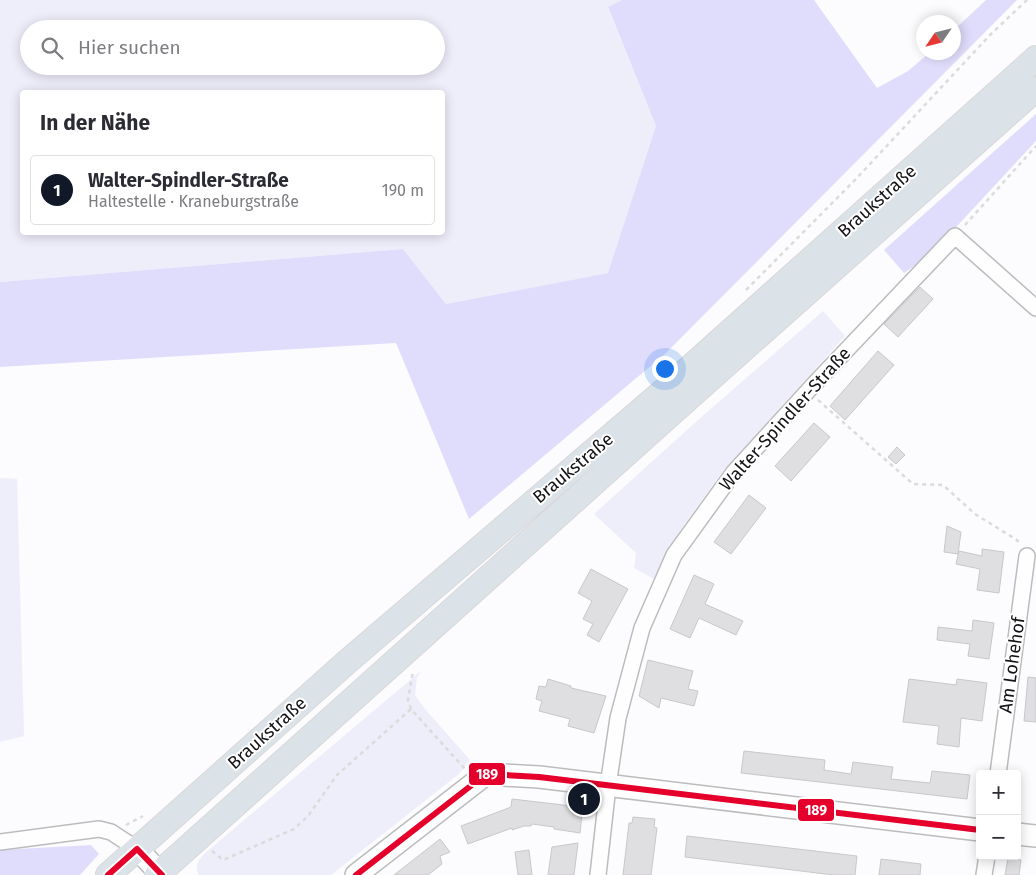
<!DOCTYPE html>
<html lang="de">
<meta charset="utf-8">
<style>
:root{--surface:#fff;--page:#f2f2f3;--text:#2b2b33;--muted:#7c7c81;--line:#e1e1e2;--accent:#111827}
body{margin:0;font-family:"Fira Sans",sans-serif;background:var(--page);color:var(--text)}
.controls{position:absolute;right:15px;bottom:15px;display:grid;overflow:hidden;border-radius:5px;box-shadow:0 2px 12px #0003}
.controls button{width:45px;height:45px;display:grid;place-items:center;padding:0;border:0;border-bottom:1px solid var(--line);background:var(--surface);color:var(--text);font:25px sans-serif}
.compass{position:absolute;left:916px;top:15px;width:45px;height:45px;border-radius:50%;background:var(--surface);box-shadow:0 2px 12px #0003;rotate:235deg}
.you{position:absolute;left:664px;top:368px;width:18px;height:18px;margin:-12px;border:4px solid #fff;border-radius:50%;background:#1a73e8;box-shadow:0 0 0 8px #1a73e833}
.badge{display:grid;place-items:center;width:32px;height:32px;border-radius:50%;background:var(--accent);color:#fff;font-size:16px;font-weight:700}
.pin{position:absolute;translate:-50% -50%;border:2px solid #fff;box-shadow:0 1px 5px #0006}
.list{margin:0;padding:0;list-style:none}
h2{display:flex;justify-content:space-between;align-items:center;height:65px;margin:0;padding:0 20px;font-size:21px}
h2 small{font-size:16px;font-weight:400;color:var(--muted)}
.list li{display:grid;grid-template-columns:32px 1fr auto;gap:15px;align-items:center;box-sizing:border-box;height:70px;margin:0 10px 10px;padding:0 10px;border:1px solid var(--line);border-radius:5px}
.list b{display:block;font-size:19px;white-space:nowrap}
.list p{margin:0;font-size:16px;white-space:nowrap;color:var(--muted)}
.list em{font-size:16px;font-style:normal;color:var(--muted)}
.icon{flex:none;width:28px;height:28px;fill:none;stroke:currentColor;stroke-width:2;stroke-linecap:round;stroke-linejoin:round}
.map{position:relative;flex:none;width:1036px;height:875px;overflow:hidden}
.search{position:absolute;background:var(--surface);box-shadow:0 2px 12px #0003;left:20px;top:20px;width:425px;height:55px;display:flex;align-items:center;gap:12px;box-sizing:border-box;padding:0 18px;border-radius:28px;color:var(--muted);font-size:19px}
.panel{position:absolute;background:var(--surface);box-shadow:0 2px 12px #0003;left:20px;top:90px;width:425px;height:145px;border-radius:5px}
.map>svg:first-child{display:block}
.green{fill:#eeedfa;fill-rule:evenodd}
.forest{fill:#e0ddfc}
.building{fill:#dfdee1;stroke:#c8c7ca}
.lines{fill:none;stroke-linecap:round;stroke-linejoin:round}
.street-casing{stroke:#bcbcbe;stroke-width:18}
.secondary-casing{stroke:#bcbcbe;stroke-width:24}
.primary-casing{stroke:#d8d8d9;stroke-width:26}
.path{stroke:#dbdbdb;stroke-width:2.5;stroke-dasharray:4 4;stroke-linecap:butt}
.street{stroke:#fffeff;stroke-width:15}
.secondary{stroke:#fffeff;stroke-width:21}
.primary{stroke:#dbe3e9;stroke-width:24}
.bus-1-casing{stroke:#fff;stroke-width:10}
.bus-1{stroke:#e4002b;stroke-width:6}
.labels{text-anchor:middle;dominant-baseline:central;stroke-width:4;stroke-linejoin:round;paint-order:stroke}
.street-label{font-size:18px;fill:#131316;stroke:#fff}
.line-badge{stroke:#fff;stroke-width:2}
.badge-label{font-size:14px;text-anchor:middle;font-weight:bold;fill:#fff}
</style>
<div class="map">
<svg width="1036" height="875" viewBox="0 0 1036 875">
<rect width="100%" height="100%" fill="#fcfbfd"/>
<path class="green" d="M0 0H622L608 8 656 126 609 273 446 304 403 249 0 282ZM29 29H436V66H29ZM22 92H442V232H22Z
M823 311 845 336 723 471 683 526 668 552 654 579 634 568 636 553 594 514 698 420Z
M0 478 17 479 24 736 0 742Z
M422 670 417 677 415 695 425 709 470 760 459 774 331 875H199C194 866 198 861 204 854Z"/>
<path class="forest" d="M622 0H814L877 88 908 71 929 53 954 52V30L986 0H1017L666 353 469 519 396 343 0 367V282L403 249 446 304 608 273 656 126 608 7Z
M1036 114V141L945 239 924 259 904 273 884 250Z
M91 845 99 854 80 875H0V850Z"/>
<path class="building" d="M920 287 933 299 898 337 884 324Z
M878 351 894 365 845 420 830 406Z
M814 423 830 437 791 481 775 466Z
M897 447 905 455 896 464 888 457Z
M749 495 766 508 731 554 714 542Z
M947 526 961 532 958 554 944 552Z
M982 549 1004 552 999 593 977 590 980 569 956 564 959 551 982 556Z
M591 569 628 589 599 642 587 635 593 624 583 619 592 601 578 593Z
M694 575 714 584 705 604 743 621 736 635 699 618 690 638 670 629Z
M973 620 994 623 989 659 968 656 970 644 937 640 938 627 972 631Z
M648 660 693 671 688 689 698 691 694 706 661 698 659 708 639 696Z
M1028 677 1036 678V722L1024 721Z
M548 679 571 686V688L606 696 594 733 568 726 570 719 539 711 542 701 536 699 539 686 546 687Z
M909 679 956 685 957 679 987 683 982 721 961 718 959 747 937 744 939 726 903 722Z
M744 751 825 760 824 770 851 774 853 762 893 767 891 779 930 783 932 771 970 775 967 799 741 773Z
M512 799 572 806 570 811 582 813 580 833 554 829V827L532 824 531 826H524L512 830V828L468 844 461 826 511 807Z
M633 817 655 819 654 827 657 828 651 875H623L629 823H632Z
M687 836 857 856 855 875H834L685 857Z
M440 839 450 852 440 856 442 864 428 875H394Z
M578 843 574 875H548L552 847Z
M529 850 532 875H518L515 852Z
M1008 858 1021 860 1019 875H1005Z
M881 859 921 864 920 875H879Z"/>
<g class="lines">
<defs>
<path id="street" d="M998 774 1027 556
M0 842 99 829 111 832 137 849
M598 875 608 786 618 718 642 628 674 555 734 472 817 381 955 236 1036 308
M984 875 987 856"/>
<path id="secondary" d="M1017 834 1036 836
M137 849 162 875
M356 875 486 774 539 777 980 830"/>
<path id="primary" d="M108 875 348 661 667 388 1036 58
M157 875 683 403 1036 89"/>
</defs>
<use href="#street" class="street-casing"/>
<use href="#secondary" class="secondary-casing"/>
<use href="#primary" class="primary-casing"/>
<path class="path" d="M965 225 1036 146
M746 290 856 179 990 35 1027 0
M818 400 913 484 943 485 975 514 1017 540 1020 545
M411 709 408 700 413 671
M126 825 143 816
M212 851 223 860 294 829 308 816 337 775 411 709 465 769"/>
<use href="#street" class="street"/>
<use href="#secondary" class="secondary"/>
<use href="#primary" class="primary"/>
<defs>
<path id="bus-1" d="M108 875 137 849 162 875
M356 875 486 774 539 777 980 830"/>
</defs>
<use href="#bus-1" class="bus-1-casing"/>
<use href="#bus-1" class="bus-1"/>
</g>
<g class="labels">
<g class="street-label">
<text transform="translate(877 201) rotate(-42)">Braukstraße</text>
<text transform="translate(785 419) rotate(-48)">Walter-Spindler-Straße</text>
<text transform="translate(573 468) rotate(-40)">Braukstraße</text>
<text transform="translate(1012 665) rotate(-82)">Am Lohehof</text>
<text transform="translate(267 733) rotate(-42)">Braukstraße</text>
</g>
</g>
<g class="line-badge">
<rect x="468" y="762" width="38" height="24" rx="5" fill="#e4002b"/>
<rect x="797" y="798" width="38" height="24" rx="5" fill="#e4002b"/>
</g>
<g class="badge-label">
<text x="487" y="779">189</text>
<text x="816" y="815">189</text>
</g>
</svg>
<div class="controls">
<button>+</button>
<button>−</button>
</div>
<svg class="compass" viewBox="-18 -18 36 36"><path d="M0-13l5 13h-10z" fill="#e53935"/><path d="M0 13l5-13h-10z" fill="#7c7c81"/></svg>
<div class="you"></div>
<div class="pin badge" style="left:584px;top:799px">1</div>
<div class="search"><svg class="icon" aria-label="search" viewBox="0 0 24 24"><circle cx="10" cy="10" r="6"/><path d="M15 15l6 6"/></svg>Hier suchen</div>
<section class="panel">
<h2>In der Nähe<small></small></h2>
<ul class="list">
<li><span class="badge">1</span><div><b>Walter-Spindler-Straße</b><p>Haltestelle · Kraneburgstraße</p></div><em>190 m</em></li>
</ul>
</section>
</div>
